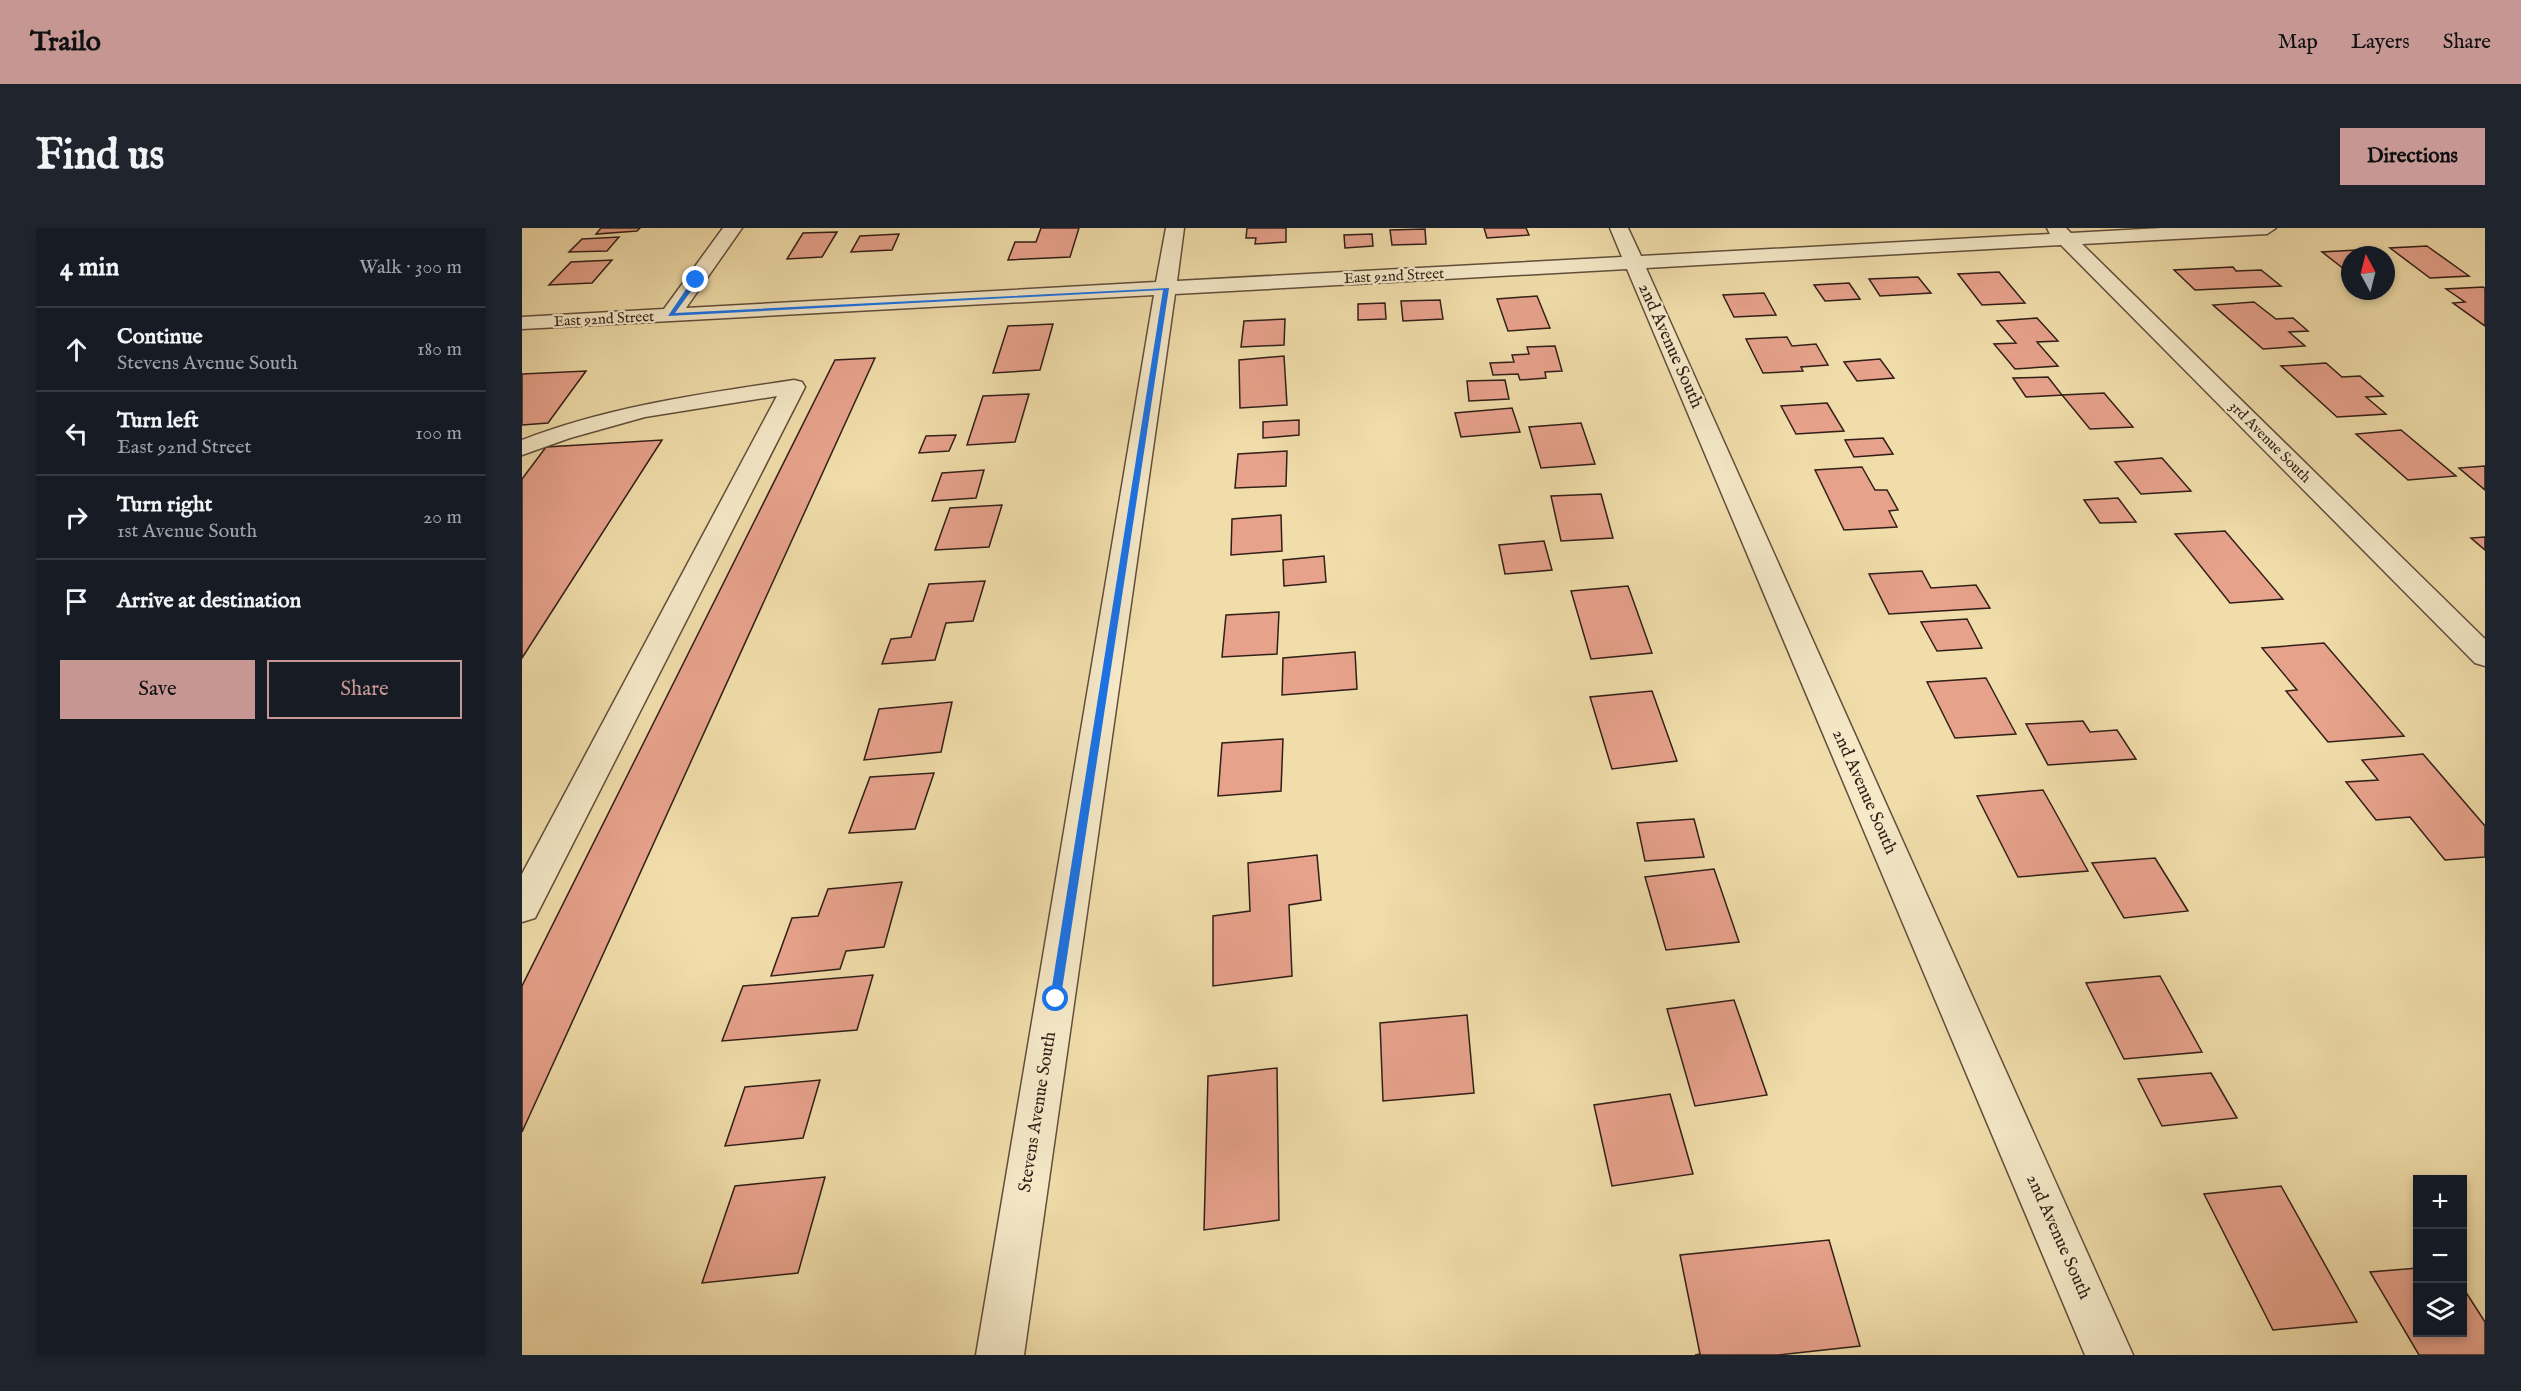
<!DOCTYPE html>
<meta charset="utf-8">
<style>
:root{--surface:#171b24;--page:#20242c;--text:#f1f3f6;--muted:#9ea1a6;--line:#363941;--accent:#c59692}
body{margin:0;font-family:"IM FELL English",serif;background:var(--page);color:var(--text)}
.controls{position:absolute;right:18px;bottom:18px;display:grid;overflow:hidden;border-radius:0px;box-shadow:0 3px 9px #0003}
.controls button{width:54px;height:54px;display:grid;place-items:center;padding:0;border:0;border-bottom:2px solid var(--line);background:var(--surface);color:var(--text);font:30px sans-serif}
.compass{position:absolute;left:1819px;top:18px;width:54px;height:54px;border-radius:50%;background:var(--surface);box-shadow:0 3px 9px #0003;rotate:353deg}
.stop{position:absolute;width:18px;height:18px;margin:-14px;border:4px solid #1a73e8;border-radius:50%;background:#fff}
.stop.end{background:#1a73e8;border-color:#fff;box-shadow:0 2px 6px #0008}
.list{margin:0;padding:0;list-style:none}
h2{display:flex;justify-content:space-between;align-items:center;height:78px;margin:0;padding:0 24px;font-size:26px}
h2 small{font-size:20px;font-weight:400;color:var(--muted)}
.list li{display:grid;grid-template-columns:39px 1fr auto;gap:18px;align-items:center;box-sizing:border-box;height:84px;padding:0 24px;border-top:2px solid var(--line)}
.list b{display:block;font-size:22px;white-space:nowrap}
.list p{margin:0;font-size:20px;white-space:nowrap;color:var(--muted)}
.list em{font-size:20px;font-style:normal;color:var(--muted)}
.actions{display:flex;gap:12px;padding:18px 24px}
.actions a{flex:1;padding:14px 0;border:2px solid var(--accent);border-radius:0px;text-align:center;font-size:21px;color:var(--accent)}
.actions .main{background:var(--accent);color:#111}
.icon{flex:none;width:33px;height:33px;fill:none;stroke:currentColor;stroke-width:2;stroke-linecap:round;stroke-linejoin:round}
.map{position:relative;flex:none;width:1963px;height:1127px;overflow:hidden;border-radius:0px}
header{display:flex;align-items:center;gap:36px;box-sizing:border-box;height:84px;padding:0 30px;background:var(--accent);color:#111}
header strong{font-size:28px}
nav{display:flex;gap:33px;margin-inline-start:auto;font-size:21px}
.intro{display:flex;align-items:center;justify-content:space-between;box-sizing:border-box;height:144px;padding:0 36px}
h1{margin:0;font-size:42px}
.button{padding:15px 27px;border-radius:0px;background:var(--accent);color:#111;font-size:21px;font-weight:700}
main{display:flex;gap:36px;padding:0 36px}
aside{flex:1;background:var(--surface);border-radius:0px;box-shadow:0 3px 9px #0003}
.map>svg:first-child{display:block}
.building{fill:#e7a28c;stroke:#321f18;stroke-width:1.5}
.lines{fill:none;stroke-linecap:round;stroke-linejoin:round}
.minor-casing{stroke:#624e3c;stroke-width:3}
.minor{fill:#f5e9c8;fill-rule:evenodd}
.route{fill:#1a73e8}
.labels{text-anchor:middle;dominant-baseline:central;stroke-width:4.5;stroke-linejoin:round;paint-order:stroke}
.far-street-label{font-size:15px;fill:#321f18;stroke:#f5e9c8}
.street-label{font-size:18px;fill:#321f18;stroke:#f5e9c8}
</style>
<header>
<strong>Trailo</strong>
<nav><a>Map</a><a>Layers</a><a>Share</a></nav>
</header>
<div class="intro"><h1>Find us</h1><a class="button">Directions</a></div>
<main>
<aside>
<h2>4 min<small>Walk · 300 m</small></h2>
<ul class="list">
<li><svg class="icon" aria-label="ahead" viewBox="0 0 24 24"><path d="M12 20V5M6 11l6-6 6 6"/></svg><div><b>Continue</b><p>Stevens Avenue South</p></div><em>180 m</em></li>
<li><svg class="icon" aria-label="left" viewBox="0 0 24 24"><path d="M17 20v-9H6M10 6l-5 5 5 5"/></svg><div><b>Turn left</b><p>East 92nd Street</p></div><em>100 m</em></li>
<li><svg class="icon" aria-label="right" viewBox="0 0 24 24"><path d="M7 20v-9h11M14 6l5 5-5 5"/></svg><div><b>Turn right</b><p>1st Avenue South</p></div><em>20 m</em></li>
<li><svg class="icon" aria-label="arrive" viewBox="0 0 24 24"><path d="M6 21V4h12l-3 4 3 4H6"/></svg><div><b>Arrive at destination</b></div></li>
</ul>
<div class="actions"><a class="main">Save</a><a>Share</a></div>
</aside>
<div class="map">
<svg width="1963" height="1127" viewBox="0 0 1963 1127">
<rect width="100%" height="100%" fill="#f0ddaa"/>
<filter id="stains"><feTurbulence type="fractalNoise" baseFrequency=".00333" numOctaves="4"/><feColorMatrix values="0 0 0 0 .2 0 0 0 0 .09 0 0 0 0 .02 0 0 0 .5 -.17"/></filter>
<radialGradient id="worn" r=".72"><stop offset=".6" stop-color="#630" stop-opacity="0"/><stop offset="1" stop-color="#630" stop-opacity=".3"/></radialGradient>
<path class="building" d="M79 0H118L115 3 74 6Z
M519 0H557L548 29 486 32 493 14H514Z
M725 0H764V14L733 16 734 10H724Z
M962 0H1004L1007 7 965 10Z
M903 1 904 16 870 17 868 2Z
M315 4 300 29 265 31 281 5Z
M377 6 370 22 329 24 338 8Z
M850 6 851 18 823 20 822 7Z
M97 9 85 23 47 24 60 11Z
M1905 18 1947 48 1908 50 1868 20Z
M1835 22 1842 27H1828V40L1822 41 1800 24Z
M90 32 70 55 27 57 49 34Z
M1711 39 1714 43 1739 42 1759 58 1673 62 1652 42Z
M1477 44 1503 75 1460 77 1436 46Z
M1396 49 1409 65 1358 68 1347 51Z
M1327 55 1338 71 1303 73 1292 57Z
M1961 59 1963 60V98L1931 75 1943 74 1924 61Z
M1242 65 1254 87 1212 89 1201 67Z
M1015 68 1028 100 986 103 975 71Z
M918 72 921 91 881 93 879 73Z
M1732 74 1754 91 1771 90 1786 103 1767 104 1783 118 1741 121 1691 77Z
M863 75 864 91 836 92V76Z
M1515 90 1536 113 1515 114 1536 138 1493 141 1472 116 1494 115 1475 93Z
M763 91 762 117 719 119 722 93Z
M531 96 518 142 471 145 486 98Z
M1265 109 1270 118 1294 116 1306 137 1279 139 1281 143 1241 145 1224 111Z
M1033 118 1040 143 1023 144 1024 150 998 152 996 146 971 147 968 135 992 134 990 127 1007 126 1005 119Z
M762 128 765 177 718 180 717 132Z
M353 130 0 904V758L313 132Z
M1358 131 1372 150 1335 153 1322 134Z
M1804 135 1820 149 1838 148 1861 168 1844 169 1864 186 1815 189 1759 138Z
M64 143 26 195 0 197V146Z
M1526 149 1540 167 1504 169 1491 150Z
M983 152 987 171 947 173 945 153Z
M1582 165 1611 199 1568 201 1540 167Z
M507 166 493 214 445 217 461 168Z
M1305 175 1322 203 1274 206 1259 178Z
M990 180 998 204 939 209 933 185Z
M777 192V207L741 210V194Z
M1059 195 1073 236 1019 240 1007 199Z
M1879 202 1934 248 1886 252 1834 206Z
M434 207 427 223 397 225 404 208Z
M1361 210 1371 226 1332 229 1323 212Z
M140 212 0 430V251L24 219Z
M765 223 764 258 713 260 716 226Z
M1640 230 1669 263 1619 266 1593 234Z
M1963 238V262L1937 240Z
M1340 239 1353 262H1365L1376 282 1367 283 1375 299 1322 302 1293 242Z
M462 242 454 270 410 273 420 245Z
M1079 266 1091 310 1039 313 1029 268Z
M1596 270 1614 294 1578 295 1562 272Z
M480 277 467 319 413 322 428 280Z
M759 287 760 323 709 327 710 291Z
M1703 303 1761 371 1708 375 1653 306Z
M1963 309V322L1949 310Z
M1022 313 1030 342 983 346 977 317Z
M802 328 804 354 762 358 761 332Z
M1400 343 1409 360 1454 357 1468 380 1367 386 1347 346Z
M463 353 451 393 424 395 413 432 360 436 369 411 389 409 407 356Z
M1106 358 1130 425 1069 431 1049 363Z
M757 384 755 426 700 429 704 387Z
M1445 391 1460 420 1415 423 1399 394Z
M1802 415 1882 508 1806 514 1764 463 1775 462 1740 420Z
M833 424 835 461 760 467 761 430Z
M1464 450 1494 506 1433 510 1405 454Z
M1130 463 1155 533 1090 541 1068 469Z
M430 474 419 524 342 532 357 481Z
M1561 493 1568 504 1595 502 1614 531 1526 537 1504 496Z
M761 511 759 563 696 568 700 515Z
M1901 526 1963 598V629L1923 632 1888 589 1854 592 1824 554 1856 552 1840 532Z
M412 545 393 601 327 605 348 549Z
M1521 562 1566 643 1496 649 1455 568Z
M1172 591 1182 629 1123 633 1115 595Z
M795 627 799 672 767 677 770 748 691 758V688L728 683 726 635Z
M1633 630 1666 683 1602 690 1570 635Z
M1192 641 1217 714 1144 722 1123 649Z
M380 654 362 719 324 723 318 741 249 748 270 690 296 688 306 661Z
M351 747 335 802 200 813 221 758Z
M1638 748 1680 824 1602 831 1564 755Z
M1212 772 1245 867 1173 878 1145 781Z
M945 787 952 865 861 873 858 795Z
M755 840 757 992 682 1002 686 848Z
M1689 845 1715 890 1640 898 1616 851Z
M298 852 281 910 203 918 223 859Z
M1148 866 1171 946 1090 958 1072 877Z
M303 949 276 1045 180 1055 213 958Z
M1759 958 1835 1094 1751 1102 1682 966Z
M1307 1012 1338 1118 1256 1127H1173L1178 1126 1158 1027Z
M1896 1040V1104H1940V1058L1963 1094V1127H1897L1848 1044Z"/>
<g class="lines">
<defs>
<path id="minor" d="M201 0H220L164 80 634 54 644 0H662L655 53 1100 29 1088 0H1106L1119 28 1528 6 1525 0H1544L1549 5 1640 0H1754L1745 6 1560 16 1963 411V438L1953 435 1539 17 1124 40 1611 1127H1563L1105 41 653 66 502 1127H454L632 67 0 101V89L142 81Z
M272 152 280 154 283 159 13 690 0 694V646L255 168 123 189 48 210 0 227V212C88 178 179 166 272 152Z"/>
</defs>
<use href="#minor" class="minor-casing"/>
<use href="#minor" class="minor"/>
</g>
<path class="route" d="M171 51 177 52 153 85 647 60 538 775 534 776 528 771 641 62 146 88Z"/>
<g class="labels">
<g class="far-street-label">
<text transform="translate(872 48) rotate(-3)">East 92nd Street</text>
<text transform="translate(82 91) rotate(-3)">East 92nd Street</text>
<text transform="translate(1748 214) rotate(45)">3rd Avenue South</text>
</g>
<g class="street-label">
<text transform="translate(1148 118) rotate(66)">2nd Avenue South</text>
<text transform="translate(1342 564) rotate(66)">2nd Avenue South</text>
<text transform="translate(516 884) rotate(-81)">Stevens Avenue South</text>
<text transform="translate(1536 1009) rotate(66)">2nd Avenue South</text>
</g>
</g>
<rect width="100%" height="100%" filter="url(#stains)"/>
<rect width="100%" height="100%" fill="url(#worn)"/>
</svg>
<div class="controls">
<button>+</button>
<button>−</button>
<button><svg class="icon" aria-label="layers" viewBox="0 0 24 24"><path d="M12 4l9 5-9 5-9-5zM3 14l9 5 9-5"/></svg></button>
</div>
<svg class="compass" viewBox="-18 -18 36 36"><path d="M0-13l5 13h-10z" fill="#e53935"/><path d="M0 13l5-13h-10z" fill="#9ea1a6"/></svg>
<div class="stop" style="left:534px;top:771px"></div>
<div class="stop end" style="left:174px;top:52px"></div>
</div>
</main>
